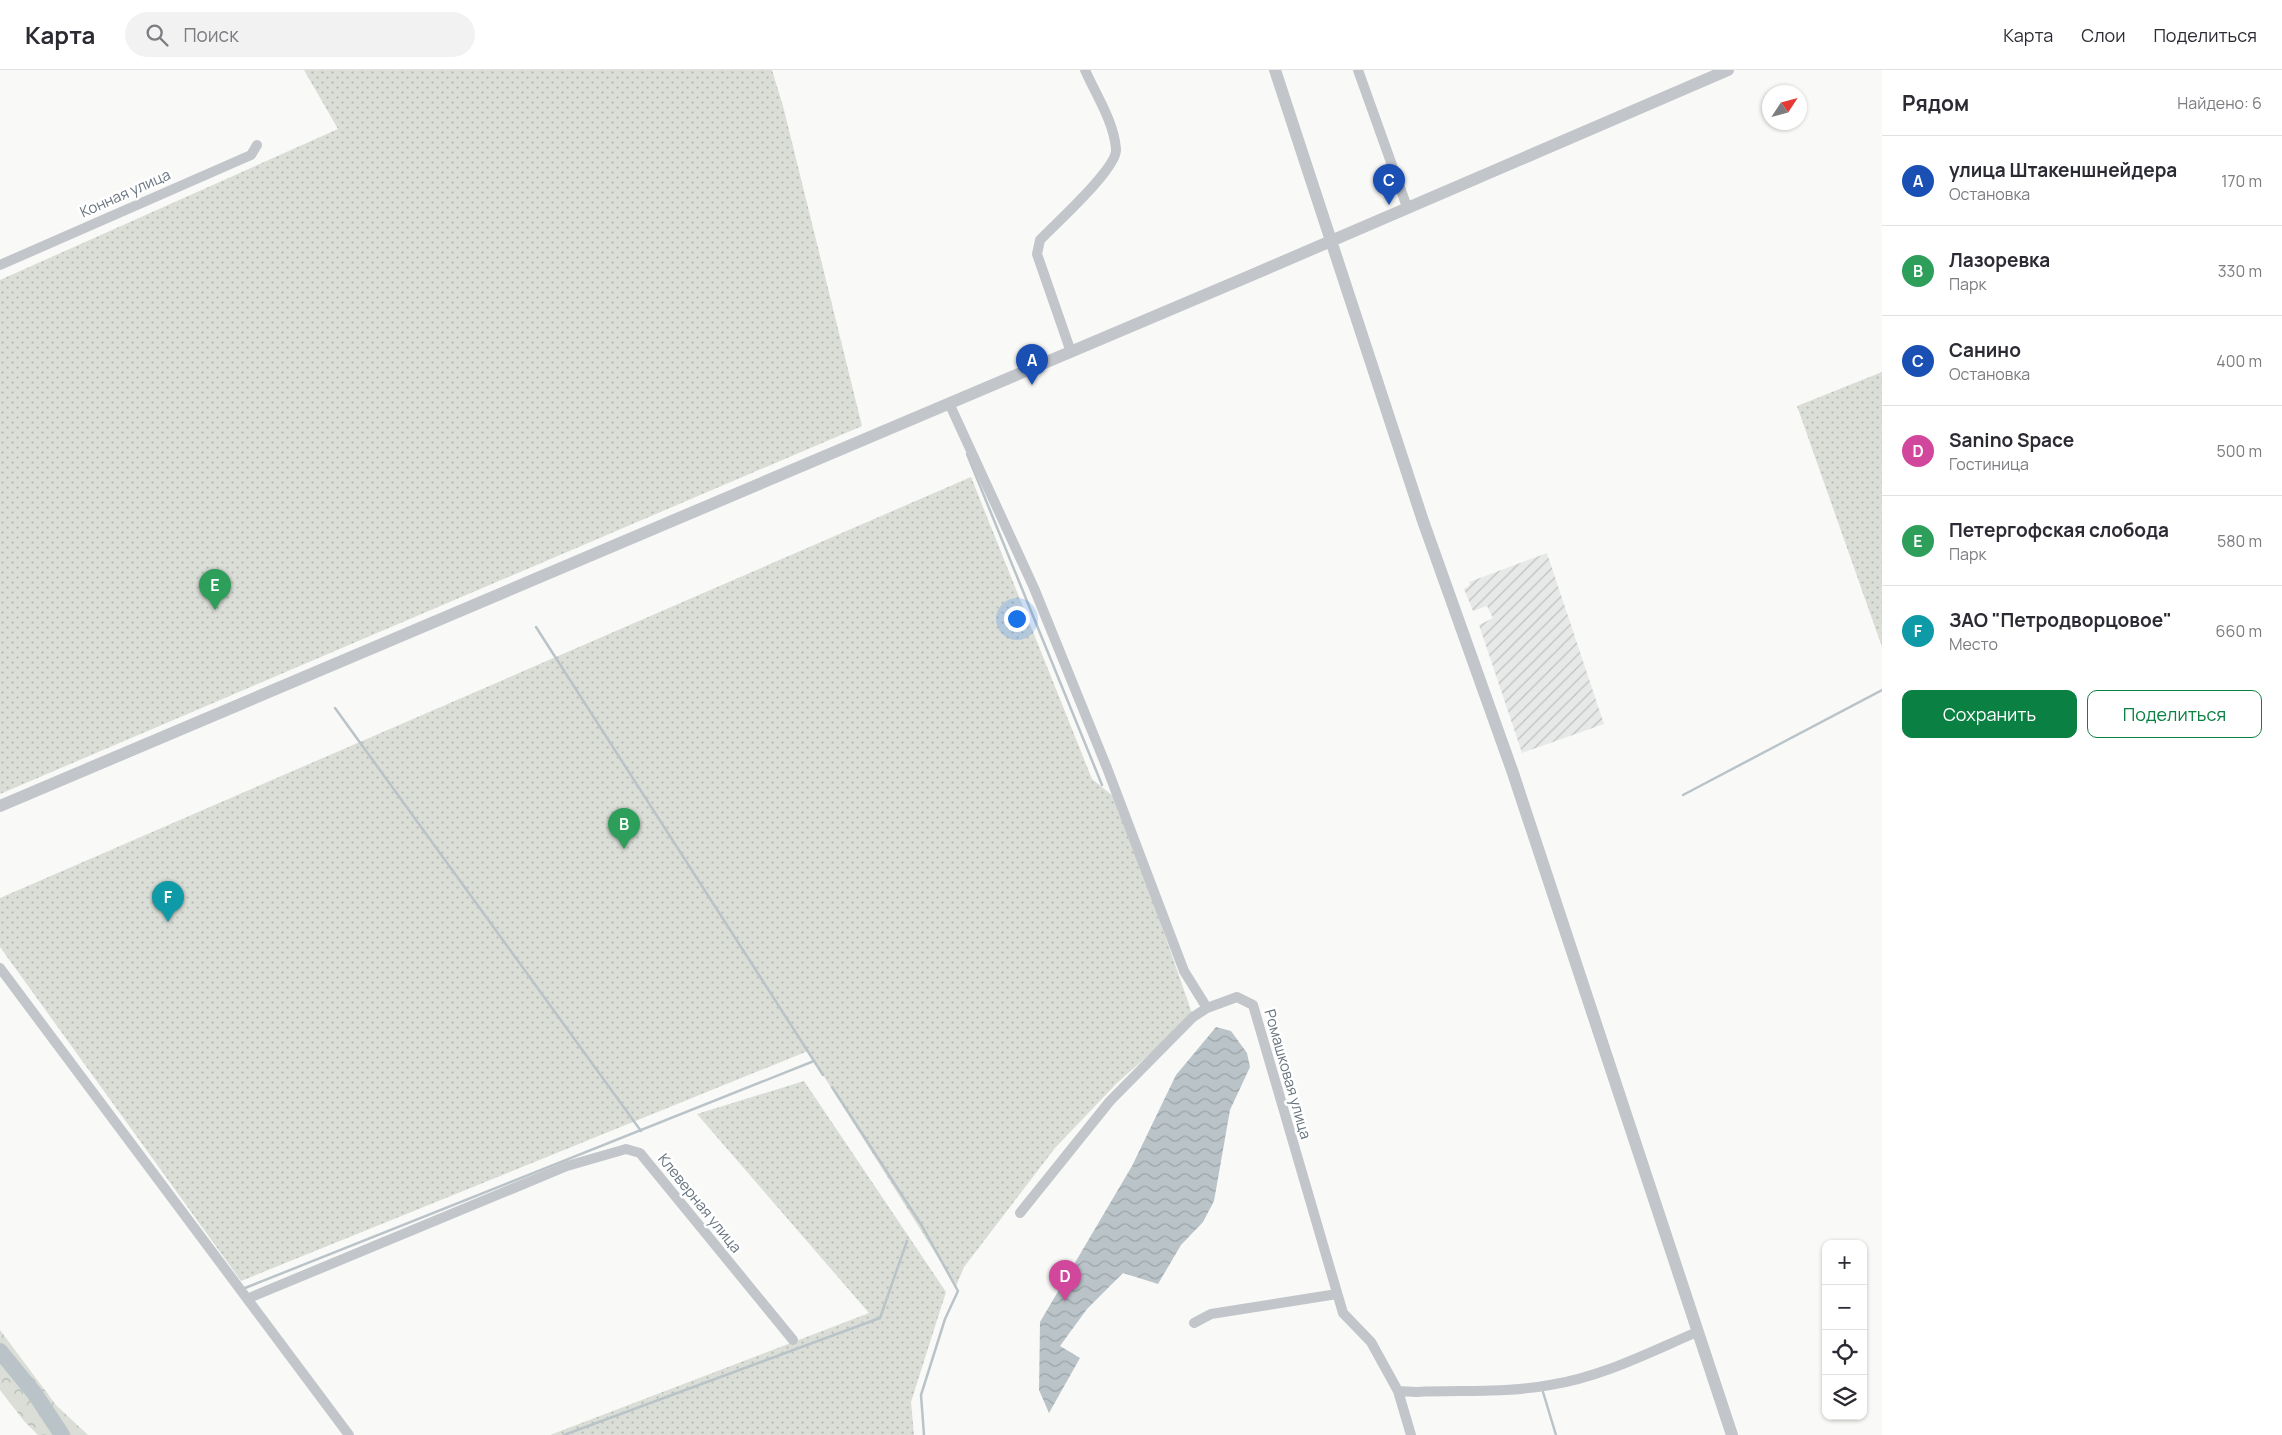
<!DOCTYPE html>
<html lang="ru">
<meta charset="utf-8">
<style>
:root{--surface:#fff;--page:#f2f2f3;--text:#2b2b33;--muted:#7c7c81;--line:#e1e1e2;--accent:#0b8043}
body{margin:0;font-family:Manrope,sans-serif;background:var(--page);color:var(--text)}
.controls{position:absolute;right:15px;bottom:15px;display:grid;overflow:hidden;border-radius:10px;box-shadow:0 1px 4px #0004}
.controls button{width:45px;height:45px;display:grid;place-items:center;padding:0;border:0;border-bottom:1px solid var(--line);background:var(--surface);color:var(--text);font:25px sans-serif}
.compass{position:absolute;left:1762px;top:15px;width:45px;height:45px;border-radius:50%;background:var(--surface);box-shadow:0 1px 4px #0004;rotate:54deg}
.you{position:absolute;left:1016px;top:548px;width:18px;height:18px;margin:-12px;border:4px solid #fff;border-radius:50%;background:#1a73e8;box-shadow:0 0 0 8px #1a73e833}
.badge{display:grid;place-items:center;width:32px;height:32px;border-radius:50%;background:var(--accent);color:#fff;font-size:16px;font-weight:700}
.pin{position:absolute;translate:-50% -41px;filter:drop-shadow(0 1px 2px #0008)}
.pin::after{content:'';position:absolute;top:26px;width:18px;height:15px;background:inherit;clip-path:polygon(0 0,100% 0,50% 100%)}
.list{margin:0;padding:0;list-style:none}
h2{display:flex;justify-content:space-between;align-items:center;height:65px;margin:0;padding:0 20px;font-size:21px}
h2 small{font-size:16px;font-weight:400;color:var(--muted)}
.list li{display:grid;grid-template-columns:32px 1fr auto;gap:15px;align-items:center;box-sizing:border-box;height:90px;padding:0 20px;border-top:1px solid var(--line)}
.list b{display:block;font-size:19px;white-space:nowrap}
.list p{margin:0;font-size:16px;white-space:nowrap;color:var(--muted)}
.list em{font-size:16px;font-style:normal;color:var(--muted)}
.actions{display:flex;gap:10px;padding:15px 20px}
.actions a{flex:1;padding:11px 0;border:1px solid var(--accent);border-radius:10px;text-align:center;font-size:18px;color:var(--accent)}
.actions .main{background:var(--accent);color:#fff}
.icon{flex:none;width:28px;height:28px;fill:none;stroke:currentColor;stroke-width:2;stroke-linecap:round;stroke-linejoin:round}
.map{position:relative;flex:none;width:1882px;height:1365px;overflow:hidden}
header{display:flex;align-items:center;gap:30px;box-sizing:border-box;height:70px;padding:0 25px;background:var(--surface);border-bottom:1px solid var(--line)}
header strong{font-size:24px}
nav{display:flex;gap:28px;margin-inline-start:auto;font-size:18px}
.search{width:350px;height:45px;background:var(--page);display:flex;align-items:center;gap:12px;box-sizing:border-box;padding:0 18px;border-radius:28px;color:var(--muted);font-size:19px}
main{display:flex}
aside{flex:1;background:var(--surface)}
.map>svg:first-child{display:block}
.industrial{fill:url(#industrial-furrows)}
.grass{fill:url(#grass-dots)}
.forest{fill:url(#forest-crowns)}
.water{fill:url(#water-waves)}
.lines{fill:none;stroke-linecap:round;stroke-linejoin:round}
.stream{stroke:#bac4c8;stroke-width:2.5}
.river{stroke:#bac4c8;stroke-width:16}
.minor{stroke:#c2c5c9;stroke-width:10}
.tertiary{stroke:#c2c5c9;stroke-width:12}
.labels{text-anchor:middle;dominant-baseline:central;stroke-width:5;stroke-linejoin:round;paint-order:stroke}
.street-label{font-size:15px;fill:#67747f;stroke:#fff}
</style>
<header>
<strong>Карта</strong>
<div class="search"><svg class="icon" aria-label="search" viewBox="0 0 24 24"><circle cx="10" cy="10" r="6"/><path d="M15 15l6 6"/></svg>Поиск</div>
<nav><a>Карта</a><a>Слои</a><a>Поделиться</a></nav>
</header>
<main>
<div class="map">
<svg width="1882" height="1365" viewBox="0 0 1882 1365">
<defs>
<pattern id="industrial-furrows" width="10" height="10" patternUnits="userSpaceOnUse" patternTransform="scale(1.25)"><rect width="10" height="10" fill="#e7e8e8"/><path d="M-1 1l2-2M0 10L10 0M9 11l2-2" fill="none" stroke="#bfc1c1"/></pattern>
<pattern id="grass-dots" width="8" height="8" patternUnits="userSpaceOnUse" patternTransform="scale(1.25)"><rect width="8" height="8" fill="#daded7"/><path d="M2 2h.1M6 6h.1" fill="none" stroke="#b5b9b4" stroke-width="1.8" stroke-linecap="round"/></pattern>
<pattern id="forest-crowns" width="20" height="18" patternUnits="userSpaceOnUse" patternTransform="scale(1.25)"><rect width="20" height="18" fill="#daded7"/><path d="M2 6a3 3 0 1 1 6 0M12 15a3 3 0 1 1 6 0" fill="none" stroke="#b5b9b4"/></pattern>
<pattern id="water-waves" width="16" height="10" patternUnits="userSpaceOnUse" patternTransform="scale(1.25)"><rect width="16" height="10" fill="#bac4c8"/><path d="M0 5q4-4 8 0t8 0" fill="none" stroke="#9ba4a8"/></pattern>
</defs>
<rect width="100%" height="100%" fill="#f9f9f8"/>
<path class="industrial" d="M1547 483 1604 654 1522 683 1479 555 1493 548 1487 536 1473 541 1464 519 1470 515 1469 512Z"/>
<path class="grass" d="M304 0H772L783 36 862 356 0 724V210L338 59Z
M1882 302V577L1797 336Z
M971 407 1092 709 1118 730 1193 946 1117 1013 1055 1078 964 1197 956 1216 808 981 241 1211 0 877V828Z
M804 1011 946 1222 911 1332 914 1365H550L869 1243 697 1044Z"/>
<path class="forest" d="M0 1260 56 1335 88 1365H38L24 1351 0 1320Z"/>
<path class="water" d="M1216 957 1231 961 1247 983 1250 997 1230 1040 1214 1131 1203 1152 1181 1175 1158 1214 1123 1203 1087 1239 1060 1276 1080 1288 1049 1343 1039 1320 1040 1252 1132 1096 1176 1005Z"/>
<g class="lines">
<path class="stream" d="M967 384 1102 715
M536 557 823 1005
M335 638 641 1061
M1683 725 1882 620
M832 1017 922 1156 958 1221 945 1249 921 1325 924 1365
M245 1218 814 991
M1543 1322 1556 1365
M564 1365 880 1248 907 1171"/>
<path class="river" d="M0 1281 35 1324 62 1365"/>
<path class="minor" d="M1358 0 1407 137
M0 195 251 85 257 75
M1071 282 1037 184 1040 170C1055 154 1118 98 1116 79 1114 52 1096 25 1085 0
M949 333 1034 518 1107 698 1184 901 1207 938
M0 898 349 1365
M1020 1143 1110 1031 1193 947 1207 938 1237 927 1253 935 1343 1243 1371 1272 1398 1321 1417 1322C1461 1320 1507 1323 1550 1315 1602 1307 1650 1282 1697 1262
M249 1228 567 1096 626 1079 640 1083 793 1270
M1194 1253 1211 1244 1337 1224
M1398 1321 1411 1365"/>
<path class="tertiary" d="M1275 0 1423 451 1513 703 1732 1365
M0 736 1252 205 1728 0"/>
</g>
<g class="labels">
<g class="street-label">
<text transform="translate(125 123) rotate(-24)">Конная улица</text>
<text transform="translate(1288 1004) rotate(74)">Ромашковая улица</text>
<text transform="translate(700 1133) rotate(51)">Клеверная улица</text>
</g>
</g>
</svg>
<div class="controls">
<button>+</button>
<button>−</button>
<button><svg class="icon" aria-label="locate" viewBox="0 0 24 24"><circle cx="12" cy="12" r="6"/><path d="M12 2v4M12 18v4M2 12h4M18 12h4"/></svg></button>
<button><svg class="icon" aria-label="layers" viewBox="0 0 24 24"><path d="M12 4l9 5-9 5-9-5zM3 14l9 5 9-5"/></svg></button>
</div>
<svg class="compass" viewBox="-18 -18 36 36"><path d="M0-13l5 13h-10z" fill="#e53935"/><path d="M0 13l5-13h-10z" fill="#7c7c81"/></svg>
<div class="you"></div>
<div class="pin badge" style="left:1032px;top:315px;background:#1a4fb4">A</div>
<div class="pin badge" style="left:624px;top:779px;background:#2e9e5b">B</div>
<div class="pin badge" style="left:1389px;top:135px;background:#1a4fb4">C</div>
<div class="pin badge" style="left:1065px;top:1231px;background:#d1479c">D</div>
<div class="pin badge" style="left:215px;top:540px;background:#2e9e5b">E</div>
<div class="pin badge" style="left:168px;top:852px;background:#0f9aa8">F</div>
</div>
<aside>
<h2>Рядом<small>Найдено: 6</small></h2>
<ul class="list">
<li><span class="badge" style="background:#1a4fb4">A</span><div><b>улица Штакеншнейдера</b><p>Остановка</p></div><em>170 m</em></li>
<li><span class="badge" style="background:#2e9e5b">B</span><div><b>Лазоревка</b><p>Парк</p></div><em>330 m</em></li>
<li><span class="badge" style="background:#1a4fb4">C</span><div><b>Санино</b><p>Остановка</p></div><em>400 m</em></li>
<li><span class="badge" style="background:#d1479c">D</span><div><b>Sanino Space</b><p>Гостиница</p></div><em>500 m</em></li>
<li><span class="badge" style="background:#2e9e5b">E</span><div><b>Петергофская слобода</b><p>Парк</p></div><em>580 m</em></li>
<li><span class="badge" style="background:#0f9aa8">F</span><div><b>ЗАО &quot;Петродворцовое&quot;</b><p>Место</p></div><em>660 m</em></li>
</ul>
<div class="actions"><a class="main">Сохранить</a><a>Поделиться</a></div>
</aside>
</main>
